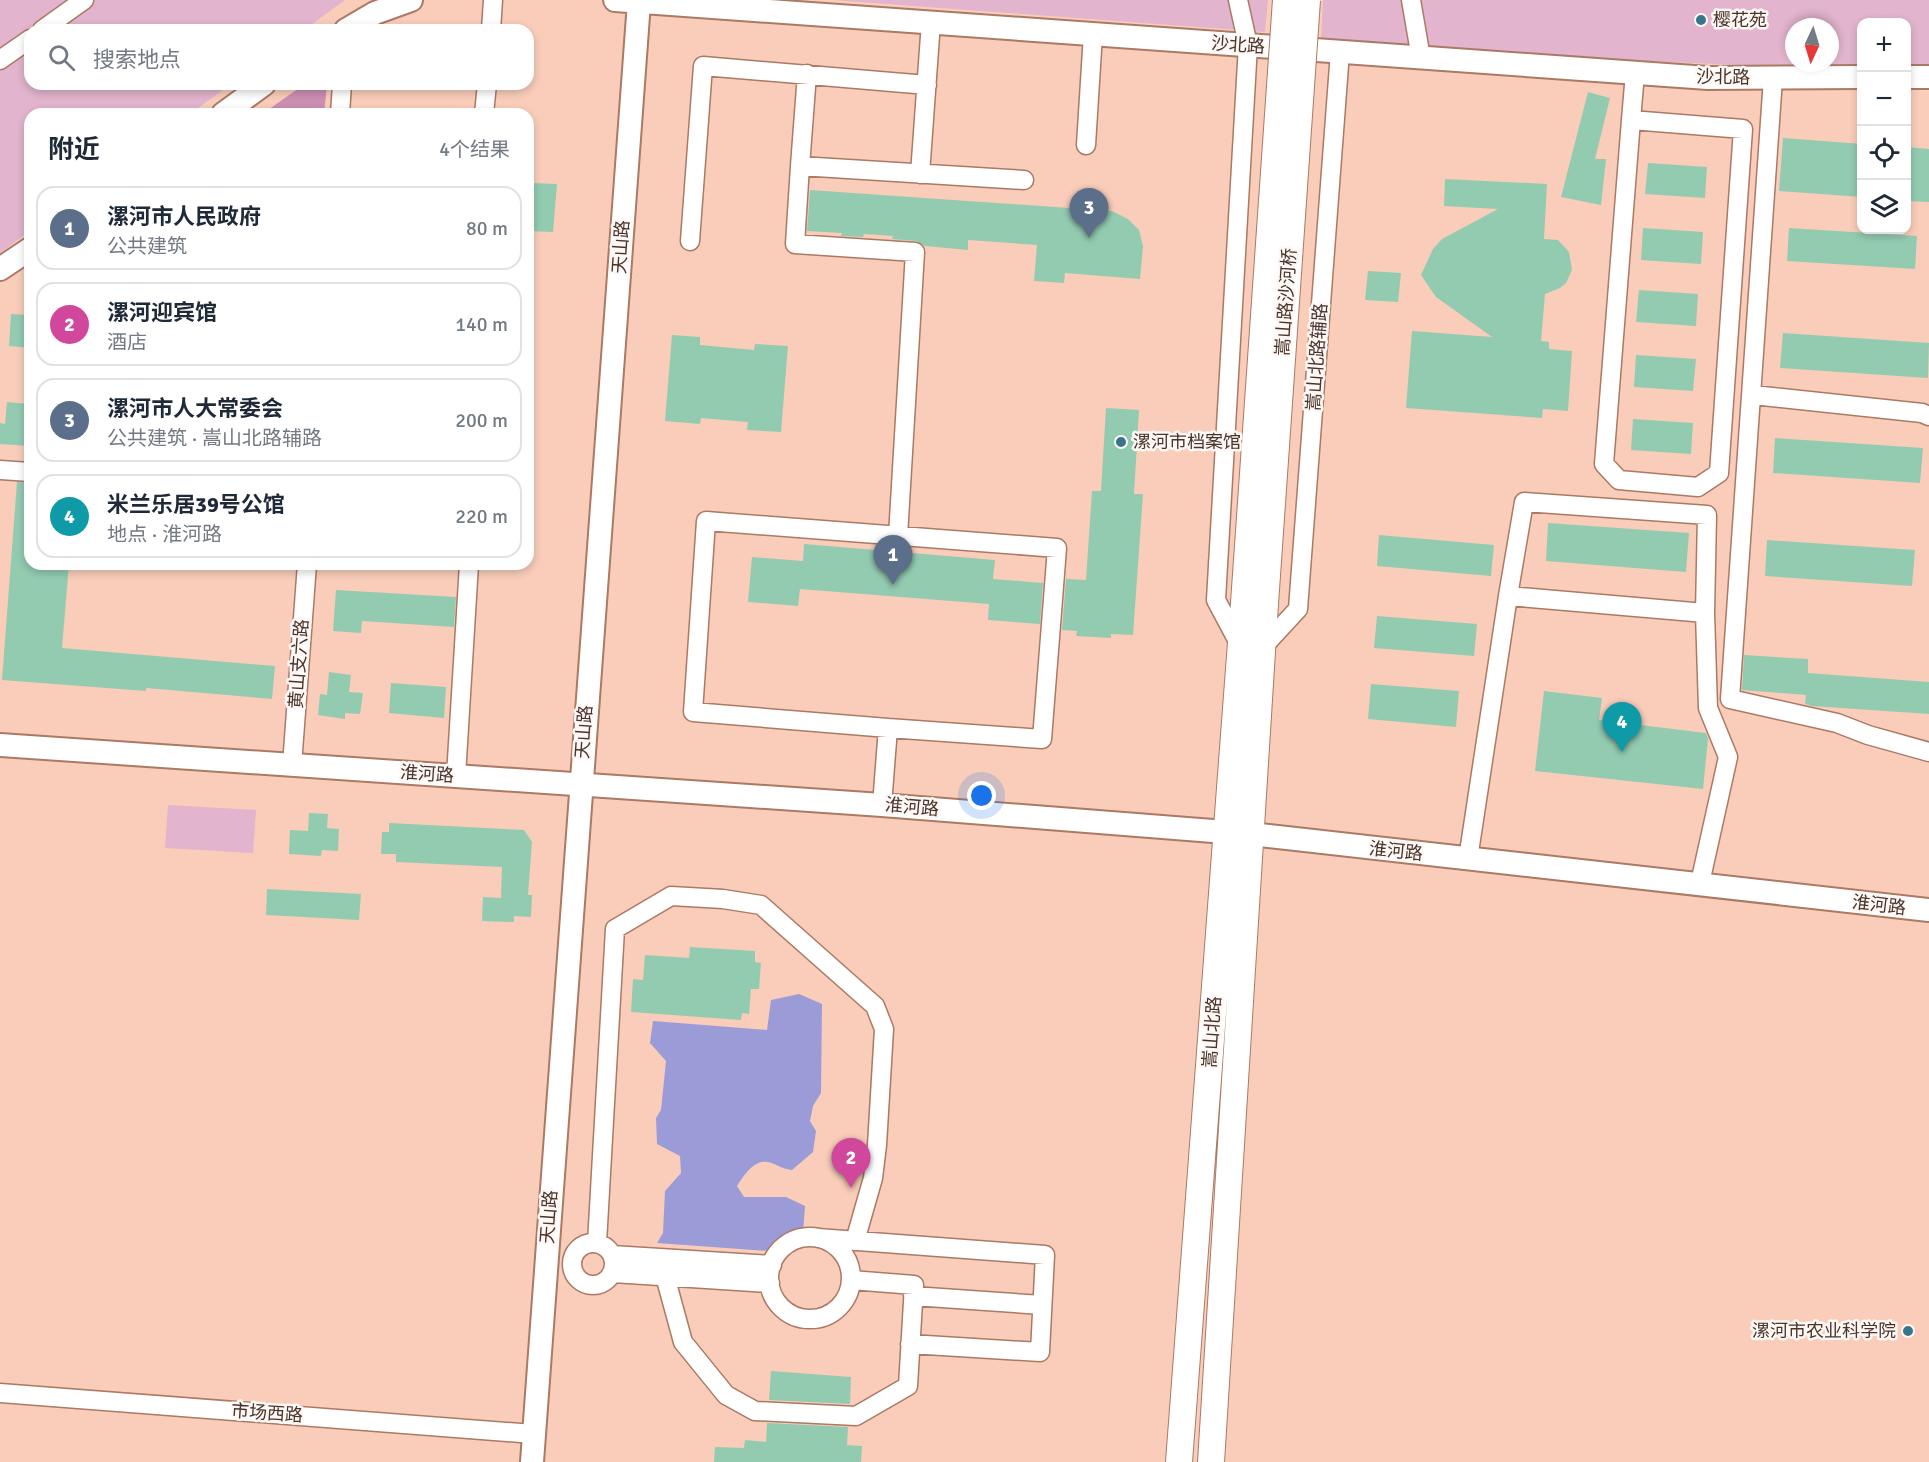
<!DOCTYPE html>
<html lang="zh">
<meta charset="utf-8">
<style>
:root{--surface:#fff;--page:#f2f2f3;--text:#1f2937;--muted:#747a83;--line:#e0e1e3;--accent:#37758b}
body{margin:0;font-family:Signika,"Noto Sans SC",sans-serif;background:var(--page);color:var(--text)}
.controls{position:absolute;right:18px;top:18px;display:grid;overflow:hidden;border-radius:12px;box-shadow:0 3px 9px #0003}
.controls button{width:54px;height:54px;display:grid;place-items:center;padding:0;border:0;border-bottom:2px solid var(--line);background:var(--surface);color:var(--text);font:30px sans-serif}
.compass{position:absolute;left:1785px;top:18px;width:54px;height:54px;border-radius:50%;background:var(--surface);box-shadow:0 3px 9px #0003;rotate:184deg}
.you{position:absolute;left:982px;top:796px;width:21px;height:21px;margin:-15px;border:4px solid #fff;border-radius:50%;background:#1a73e8;box-shadow:0 0 0 9px #1a73e833}
.badge{display:grid;place-items:center;width:39px;height:39px;border-radius:50%;background:var(--accent);color:#fff;font-size:20px;font-weight:700}
.pin{position:absolute;translate:-50% -50px;filter:drop-shadow(0 2px 3px #0008)}
.pin::after{content:'';position:absolute;top:32px;width:21px;height:18px;background:inherit;clip-path:polygon(0 0,100% 0,50% 100%)}
.list{margin:0;padding:0;list-style:none}
h2{display:flex;justify-content:space-between;align-items:center;height:78px;margin:0;padding:0 24px;font-size:26px}
h2 small{font-size:20px;font-weight:400;color:var(--muted)}
.list li{display:grid;grid-template-columns:39px 1fr auto;gap:18px;align-items:center;box-sizing:border-box;height:84px;margin:0 12px 12px;padding:0 12px;border:2px solid var(--line);border-radius:18px}
.list b{display:block;font-size:22px;white-space:nowrap}
.list p{margin:0;font-size:20px;white-space:nowrap;color:var(--muted)}
.list em{font-size:20px;font-style:normal;color:var(--muted)}
.icon{flex:none;width:33px;height:33px;fill:none;stroke:currentColor;stroke-width:2;stroke-linecap:round;stroke-linejoin:round}
.map{position:relative;flex:none;width:1929px;height:1462px;overflow:hidden}
.search{position:absolute;background:var(--surface);box-shadow:0 3px 9px #0003;left:24px;top:24px;width:510px;height:66px;display:flex;align-items:center;gap:15px;box-sizing:border-box;padding:0 21px;border-radius:18px;color:var(--muted);font-size:22px}
.panel{position:absolute;background:var(--surface);box-shadow:0 3px 9px #0003;left:24px;top:108px;width:510px;height:462px;border-radius:18px}
.map>svg:first-child{display:block}
.green{fill:#e2b4cd;fill-rule:evenodd}
.forest{fill:#cc8eb2}
.water{fill:#9b9bd7}
.building{fill:#93cbb1}
.lines{fill:none;stroke-linecap:round;stroke-linejoin:round}
.minor-casing{stroke:#ab7964;stroke-width:21}
.tertiary-casing{stroke:#ab7964;stroke-width:26}
.secondary-casing{stroke:#ab7964;stroke-width:28}
.minor{stroke:#fff;stroke-width:18}
.tertiary{stroke:#fff;stroke-width:22}
.secondary{stroke:#fff;stroke-width:26}
.secondary-bridge-casing{stroke:#ab7964;stroke-width:28;stroke-linecap:butt}
.secondary-bridge{stroke:#fff;stroke-width:26}
.poi-dot{fill:#37758b;stroke:#fdf8f5;stroke-width:2}
.labels{text-anchor:middle;dominant-baseline:central;stroke-width:5;stroke-linejoin:round;paint-order:stroke}
.poi-label{font-size:18px;fill:#49332a;stroke:#fdf8f5;text-anchor:start}
.street-label{font-size:18px;fill:#49332a;stroke:#fdf8f5}
</style>
<div class="map">
<svg width="1929" height="1462" viewBox="0 0 1929 1462">
<rect width="100%" height="100%" fill="#f9cdba"/>
<path class="green" d="M0 0H345L304 30H30V84H231L190 114H30V231L0 253Z
M833 0H1268L1265 32Z
M1323 0H1929V70H1907L1906 22H1862L1861 69C1681 65 1501 53 1321 42ZM1794 27H1830V63H1794Z
M168 805 256 810 253 853 165 848Z"/>
<path class="forest" d="M305 84H327L324 114H262Z"/>
<path class="water" d="M799 994 822 1004 821 1093 813 1106 810 1121 816 1131 813 1152 792 1170C784 1169 781 1167 774 1164 756 1155 745 1174 737 1186L744 1197H786L805 1206 803 1233 782 1239 769 1251 657 1243 663 1233 665 1191 681 1173 680 1156 657 1144 656 1118 661 1110 666 1061 650 1043 653 1021 767 1030 771 1000Z"/>
<path class="building" d="M1588 92 1610 98 1595 159H1606L1601 205 1561 197Z
M1783 138 1862 144V197L1779 191Z
M1906 147 1929 149V202L1906 201Z
M1648 163 1707 167 1705 198 1645 194Z
M1445 179 1547 184 1544 239 1558 240 1569 252 1572 270 1566 283 1560 288 1545 294 1541 341 1549 342V349L1572 351 1568 411 1543 409 1542 418 1406 408 1412 331 1492 337 1436 297 1421 275 1433 249 1442 239 1498 209 1444 206Z
M532 183 557 184 553 232 528 231V187L532 188Z
M810 190 1112 211 1128 219 1139 230 1143 246 1140 279 1065 273 1064 283 1034 281 1037 245 968 240V250L925 246 916 241 892 239 893 236 864 234 863 237 841 236 842 233 807 231Z
M1643 228 1703 232 1701 264 1641 260Z
M1789 228 1917 236 1915 269 1787 261Z
M1368 271 1401 273 1398 302 1365 300Z
M1639 290 1698 294 1696 326 1636 322Z
M11 314 30 315V348L9 346Z
M1783 333 1929 343 1928 378 1780 368Z
M672 335 700 337V345L754 350 755 344 788 346 781 432 747 430 748 422 701 418 700 424 665 421Z
M1636 355 1696 359 1693 391 1634 387Z
M7 402 30 404V446L0 444V423L5 424Z
M1106 408 1139 410 1134 494H1143L1133 635 1111 634V638L1076 636 1077 631 1062 630 1066 579 1086 580 1092 491H1101Z
M1633 419 1693 423 1691 454 1631 450Z
M1775 438 1923 448 1920 483 1773 473Z
M17 482 30 483V564H69L62 648 275 666 272 699 146 688V691L2 680Z
M1548 523 1689 533 1686 572 1546 561Z
M1379 535 1494 545 1491 576 1377 566Z
M1767 540 1915 550 1912 586 1765 576Z
M804 544 995 560 993 579 1043 583 1040 624 988 620 989 604 800 589 798 606 748 602 752 557 803 561Z
M336 590 456 597 454 627 362 621 361 633 333 631Z
M1377 616 1477 624 1474 656 1374 648Z
M1744 655 1808 659V673L1929 682V714L1812 706 1805 704 1806 695 1742 690Z
M329 672 351 675 349 692 363 693 360 714 345 713V719L318 715 320 694 327 695Z
M391 683 446 687 444 718 389 713Z
M1371 684 1459 691 1456 727 1368 719Z
M1544 691 1602 698 1599 720 1706 733 1708 739 1703 789 1535 771Z
M309 813 328 814 327 828 339 829 338 851 322 850 321 856 289 854 290 830 308 831Z
M389 823 524 830 532 842 528 895H532L531 917 514 916V922L482 921 483 897 501 898 502 867 396 862V854H381L382 832H389Z
M267 889 361 894 359 920 266 915Z
M690 947 755 951V962L761 963 759 989H751L749 1014 742 1013 741 1020 631 1012 633 979 643 980 645 955 689 958Z
M771 1371 851 1377 850 1404 769 1400Z
M767 1423 848 1427 847 1445 862 1446 861 1462H714L715 1447 744 1448 745 1440 766 1442Z"/>
<g class="lines">
<defs>
<path id="minor" d="M1238 0 1248 45 1216 600 1240 645
M1411 0 1421 58
M42 30 84 0
M491 30 493 0
M0 60 30 39
M1773 78 1730 699 1837 723 1868 735 1929 752
M340 114 342 84
M484 114 487 84
M1631 120 1743 129 1719 473 1698 487 1619 480 1604 464 1631 120 1635 73
M1086 145 1093 34
M800 166 807 74
M920 174 931 22
M690 241 703 66 927 85
M1753 395 1922 413 1929 416
M0 470 30 472
M898 536 915 252 795 244 800 166 1024 180
M1508 596 1524 502 1707 515 1705 613
M1262 648 1298 609 1340 52
M292 765 307 564
M456 776 469 564
M882 805 888 728 693 712 706 521 1057 548 1042 739 888 728
M1468 859 1508 596 1705 613 1708 708 1728 757 1700 883
M769 1278a41 41 0 1 1 82 0a41 41 0 1 1-82 0Z
M818 1238 1045 1255 1040 1352 910 1344
M572 1264a21 21 0 1 1 42 0a21 21 0 1 1-42 0Z
M597 1243 615 929 671 896 723 899 761 905 875 1006 884 1029 877 1145 873 1178 855 1241
M612 1255 772 1265
M613 1273 770 1283
M665 1276 683 1342 726 1395 755 1411 856 1416 908 1386 914 1285 851 1280
M913 1296 1042 1305
M0 1393 534 1434"/>
<path id="tertiary" d="M615 0 1708 78 1862 77
M346 30 375 13 411 0
M1906 77H1929
M223 114 264 84
M0 269 30 249
M0 745 882 805 1251 834 1929 910
M532 1462 639 2"/>
<path id="secondary" d="M1179 1462 1244 603
M1211 1462 1265 604"/>
</defs>
<use href="#minor" class="minor-casing"/>
<use href="#tertiary" class="tertiary-casing"/>
<use href="#secondary" class="secondary-casing"/>
<use href="#minor" class="minor"/>
<use href="#tertiary" class="tertiary"/>
<use href="#secondary" class="secondary"/>
<defs>
<path id="secondary-bridge" d="M1244 603 1286 0
M1265 604 1307 0"/>
</defs>
<use href="#secondary-bridge" class="secondary-bridge-casing"/>
<use href="#secondary-bridge" class="secondary-bridge"/>
</g>
<g class="poi-dot">
<circle cx="1701" cy="20" r="6"/>
<circle cx="1121" cy="442" r="6"/>
<circle cx="1908" cy="1331" r="6"/>
</g>
<g class="labels">
<g class="poi-label">
<text x="1713" y="20">樱花苑</text>
<text x="1133" y="442">漯河市档案馆</text>
<text x="1896" y="1331" text-anchor="end">漯河市农业科学院</text>
</g>
<g class="street-label">
<text transform="translate(1238 45) rotate(4)">沙北路</text>
<text transform="translate(1723 77) rotate(1)">沙北路</text>
<text transform="translate(621 247) rotate(-86)">天山路</text>
<text transform="translate(1286 302) rotate(-86)">嵩山路沙河桥</text>
<text transform="translate(1317 357) rotate(-86)">嵩山北路辅路</text>
<text transform="translate(299 664) rotate(-86)">黄山支六路</text>
<text transform="translate(584 732) rotate(-86)">天山路</text>
<text transform="translate(427 774) rotate(4)">淮河路</text>
<text transform="translate(912 807) rotate(5)">淮河路</text>
<text transform="translate(1396 851) rotate(6)">淮河路</text>
<text transform="translate(1879 905) rotate(7)">淮河路</text>
<text transform="translate(1212 1032) rotate(-86)">嵩山北路</text>
<text transform="translate(549 1217) rotate(-86)">天山路</text>
<text transform="translate(267 1413) rotate(4)">市场西路</text>
</g>
</g>
</svg>
<div class="controls">
<button>+</button>
<button>−</button>
<button><svg class="icon" aria-label="locate" viewBox="0 0 24 24"><circle cx="12" cy="12" r="6"/><path d="M12 2v4M12 18v4M2 12h4M18 12h4"/></svg></button>
<button><svg class="icon" aria-label="layers" viewBox="0 0 24 24"><path d="M12 4l9 5-9 5-9-5zM3 14l9 5 9-5"/></svg></button>
</div>
<svg class="compass" viewBox="-18 -18 36 36"><path d="M0-13l5 13h-10z" fill="#e53935"/><path d="M0 13l5-13h-10z" fill="#747a83"/></svg>
<div class="you"></div>
<div class="pin badge" style="left:893px;top:585px;background:#5c6f8a">1</div>
<div class="pin badge" style="left:851px;top:1188px;background:#d1479c">2</div>
<div class="pin badge" style="left:1089px;top:238px;background:#5c6f8a">3</div>
<div class="pin badge" style="left:1622px;top:752px;background:#0f9aa8">4</div>
<div class="search"><svg class="icon" aria-label="search" viewBox="0 0 24 24"><circle cx="10" cy="10" r="6"/><path d="M15 15l6 6"/></svg>搜索地点</div>
<section class="panel">
<h2>附近<small>4个结果</small></h2>
<ul class="list">
<li><span class="badge" style="background:#5c6f8a">1</span><div><b>漯河市人民政府</b><p>公共建筑</p></div><em>80 m</em></li>
<li><span class="badge" style="background:#d1479c">2</span><div><b>漯河迎宾馆</b><p>酒店</p></div><em>140 m</em></li>
<li><span class="badge" style="background:#5c6f8a">3</span><div><b>漯河市人大常委会</b><p>公共建筑 · 嵩山北路辅路</p></div><em>200 m</em></li>
<li><span class="badge" style="background:#0f9aa8">4</span><div><b>米兰乐居39号公馆</b><p>地点 · 淮河路</p></div><em>220 m</em></li>
</ul>
</section>
</div>
